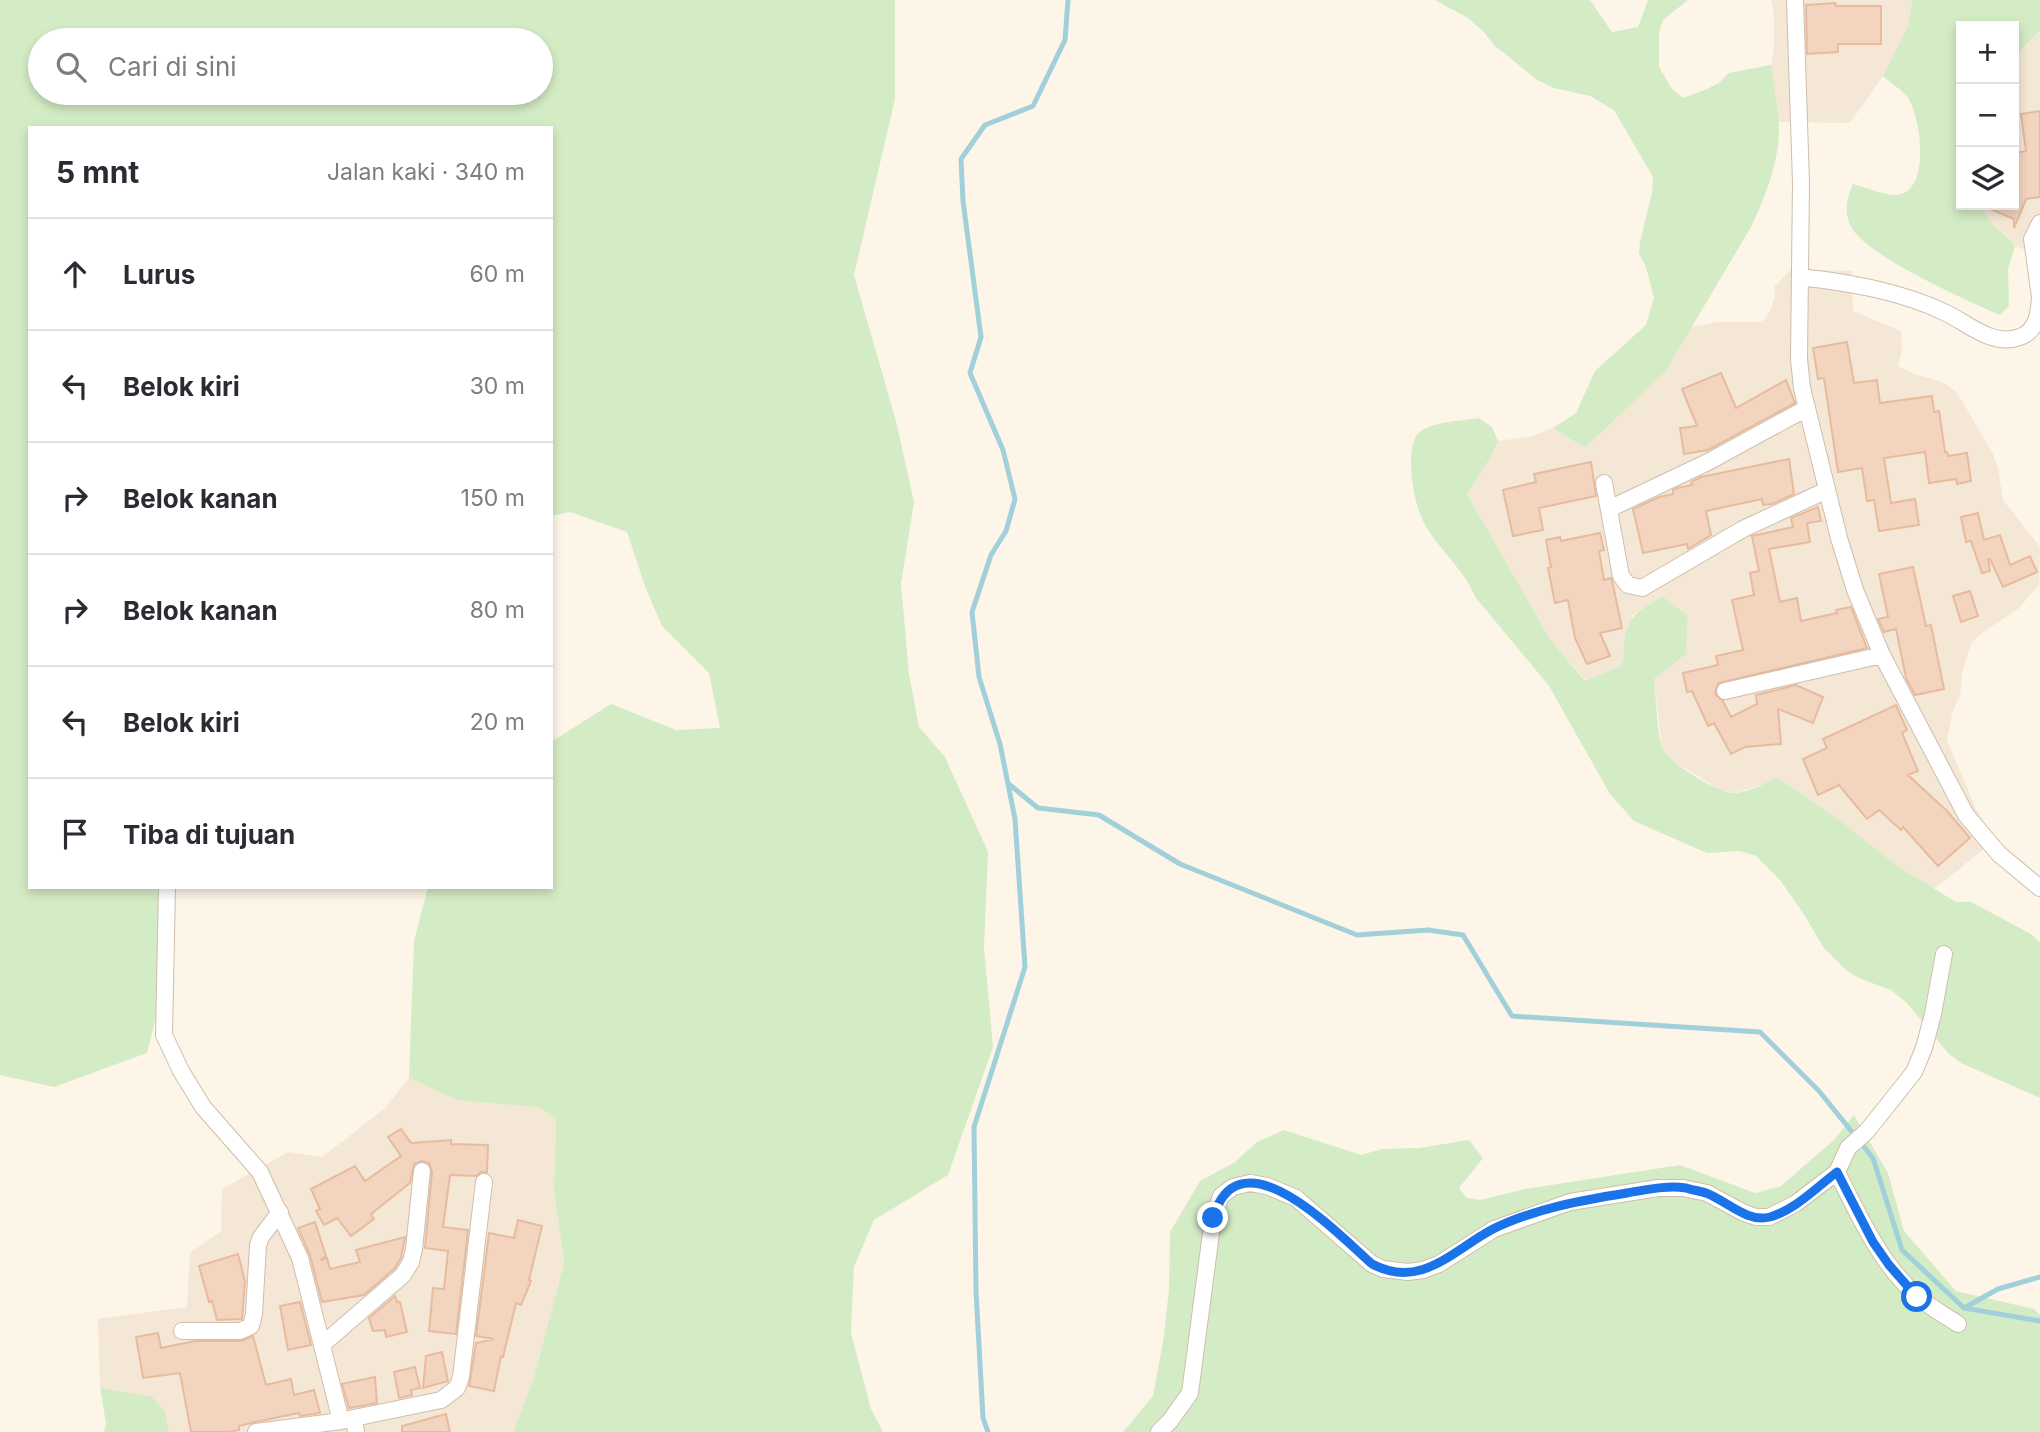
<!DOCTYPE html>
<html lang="id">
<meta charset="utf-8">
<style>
:root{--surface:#fff;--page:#f7f7f7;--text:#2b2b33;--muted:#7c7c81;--line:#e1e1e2}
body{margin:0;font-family:Inter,sans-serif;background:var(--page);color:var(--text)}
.controls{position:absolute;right:21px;top:21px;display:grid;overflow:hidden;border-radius:0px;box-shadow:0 4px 10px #0003}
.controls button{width:63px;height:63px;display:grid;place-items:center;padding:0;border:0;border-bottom:2px solid var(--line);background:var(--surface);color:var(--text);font:35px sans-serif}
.stop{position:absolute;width:21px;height:21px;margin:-16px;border:5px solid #1a73e8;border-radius:50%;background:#fff}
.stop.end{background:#1a73e8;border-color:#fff;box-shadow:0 2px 7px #0008}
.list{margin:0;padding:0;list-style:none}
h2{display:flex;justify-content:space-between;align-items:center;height:91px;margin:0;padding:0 28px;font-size:30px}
h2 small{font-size:23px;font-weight:400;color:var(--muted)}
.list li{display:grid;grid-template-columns:46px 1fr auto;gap:21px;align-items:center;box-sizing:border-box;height:112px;padding:0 28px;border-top:2px solid var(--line)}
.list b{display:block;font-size:26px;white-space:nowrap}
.list em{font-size:23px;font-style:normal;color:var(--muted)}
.icon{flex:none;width:38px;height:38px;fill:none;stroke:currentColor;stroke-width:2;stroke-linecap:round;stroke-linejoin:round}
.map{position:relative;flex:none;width:2040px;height:1432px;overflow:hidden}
.search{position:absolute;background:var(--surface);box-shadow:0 4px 10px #0003;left:28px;top:28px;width:525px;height:77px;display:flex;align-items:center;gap:18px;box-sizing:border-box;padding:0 24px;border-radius:38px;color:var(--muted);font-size:26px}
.panel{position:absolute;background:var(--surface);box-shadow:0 4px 10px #0003;left:28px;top:126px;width:525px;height:763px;border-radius:0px}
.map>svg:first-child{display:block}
.residential{fill:#f5e7d6}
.green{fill:#d4ecc5;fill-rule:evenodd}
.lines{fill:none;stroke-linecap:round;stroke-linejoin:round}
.stream{stroke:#a1d0da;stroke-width:5}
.building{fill:#f3d4be;stroke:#e6bb9e;stroke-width:2}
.street-casing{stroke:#cfbdad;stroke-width:18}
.street{stroke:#fff;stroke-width:16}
.route{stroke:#1a73e8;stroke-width:9}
</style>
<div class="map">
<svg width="2040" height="1432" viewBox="0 0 2040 1432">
<rect width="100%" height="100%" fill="#fdf5e8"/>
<path class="residential" d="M1771 0H1912L1908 26 1898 50 1883 76 1850 123 1778 122 1771 65 1774 46V16Z
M2040 30V249L2028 251 2015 246 2008 237 1988 221 1983 205H2014V58Z
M1791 269 1852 271 1853 311 1901 331 1902 349 1898 366 1912 373 1945 383 1958 394 1993 454 1998 469 2003 500 2040 547 2039 585 2018 609 1982 633 1971 643 1962 673 1960 696 1953 710 1947 740 1976 809 1995 840 1934 889 1764 784 1735 793 1720 790 1672 760 1662 748 1654 679 1686 654 1688 616 1661 596 1633 615 1625 638 1626 656 1621 666 1586 681 1550 639 1467 494 1492 455 1498 441 1533 436 1553 428 1585 448 1665 372 1690 327 1718 322H1760L1766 318 1770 311 1775 295 1774 287Z
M409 1078 457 1100 541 1108 556 1120 554 1189 564 1263 533 1381 513 1432H169L165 1411 124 1391 100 1387 98 1319 187 1307 190 1253 221 1231 222 1189 288 1152 322 1157 384 1109Z"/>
<path class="green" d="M0 0H895V99L854 275 896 421 914 502 901 584 909 674 919 727 945 757 988 852 984 947 993 1047 948 1175 874 1220 854 1267 851 1333 871 1409 883 1432H513L533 1381 564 1263 554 1189 556 1120 541 1108 457 1100 409 1078 414 941 428 887H551V742L611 704 676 730 720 728 709 673 662 626 646 589 627 532 570 512 551 516V128H30V887H172L161 996 147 1053 54 1087 0 1075ZM40 40H541V93H40Z
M1435 0H1590L1612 32 1638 27 1648 0H1688L1663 20 1659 32V67L1672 89 1683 98 1707 89 1719 83 1729 73 1771 65C1774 87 1779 110 1779 132 1778 164 1765 198 1751 227L1665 372 1585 448 1553 428 1576 413 1595 371 1646 325 1654 298 1646 267 1639 253 1640 242 1652 193 1653 177 1614 110 1590 96 1554 88 1537 80 1494 45 1483 31 1468 18Z
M1912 0H2040V30L2014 58V26H1961V205H1983C1987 227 2003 229 2015 246L2008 269 2009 306 2000 315C1967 301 1872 258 1853 230 1843 215 1846 199 1853 184 1867 187 1893 201 1906 192 1929 177 1920 117 1908 98 1902 90 1891 83 1883 76L1908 26Z
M1479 418 1492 427 1498 441 1492 455 1467 494 1550 639 1585 681 1621 666C1626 655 1623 648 1625 638 1629 613 1643 609 1662 596L1688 616 1686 654 1654 679C1656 694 1657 738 1663 749 1671 764 1720 795 1736 793 1750 791 1765 784 1777 777L1843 823 1897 866 1956 902H1971L2031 934 2040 942V1098L1961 1063 1948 1053 1906 1002 1891 990 1861 979 1847 971 1824 948 1803 913 1780 880 1756 856 1740 851 1707 853 1634 821 1610 794 1549 686 1476 598C1464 569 1439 550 1424 523 1414 506 1402 443 1421 431 1436 421 1462 421 1479 418Z
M1854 1115 1888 1173 1904 1231 1956 1291 2034 1309 2040 1315V1432H1123L1153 1396 1164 1336 1169 1288 1170 1232 1200 1181 1235 1162 1257 1142 1284 1130 1361 1155 1382 1149 1419 1148 1469 1140 1483 1158 1459 1188 1467 1198 1480 1200 1525 1189 1680 1165 1755 1193 1781 1186 1835 1139Z
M100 1387 152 1397 165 1411 169 1432H104L106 1424Z"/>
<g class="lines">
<path class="stream" d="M1010 785 1038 808 1099 815 1180 864 1357 935 1428 930 1463 935 1512 1016 1760 1032 1819 1091 1873 1158 1902 1250 1964 1308 2040 1321
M1964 1308 1998 1289 2040 1277
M988 1432 983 1418 976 1291 974 1127 1025 967 1015 819 1000 744 979 677 972 612 991 555 1006 531 1015 499 1003 450 970 373 981 337 963 201 961 159 985 125 1033 106 1065 40 1068 0"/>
</g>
<path class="building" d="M1835 3 1836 6H1881V44H1838V52L1807 54 1806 5Z
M2040 111V197L2026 199 2014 228V219L1981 205H2014V153L2026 151 2021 114Z
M1847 342 1854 383 1877 380 1880 403 1932 396 1934 412 1939 411 1945 452H1947L1948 456 1967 453 1971 481 1957 484 1956 479 1929 483 1925 452 1884 458 1891 503 1915 499 1919 525 1879 531 1874 500 1867 501 1862 468 1838 472 1824 378 1818 379 1813 348Z
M1721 373 1736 408 1786 380 1795 403 1708 450 1684 454 1680 428 1697 426 1682 389Z
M1789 459 1794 494 1772 504 1763 505 1762 499 1706 511 1711 535 1688 549 1687 544 1643 553 1633 509 1659 497 1673 494V490L1677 488 1692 485 1691 482 1701 477Z
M1591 462 1596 496 1539 508 1543 530 1513 536 1503 490 1536 482 1534 474Z
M1818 507 1821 521 1807 523 1810 542 1769 549 1780 602 1797 598 1801 621 1837 613 1836 610 1851 607 1867 648 1718 683 1715 694 1723 701 1731 717 1757 704 1756 695 1796 685 1823 697 1813 723 1778 709 1781 744 1745 747 1731 754 1714 723 1708 726 1692 691 1687 692 1683 673 1718 665 1716 656 1743 650 1732 600 1754 595 1750 573 1759 571 1752 536 1793 527 1791 518Z
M1978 513 1984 540 2000 535 2010 565 2030 556 2037 572 2003 587 1990 559H1988L1990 571 1982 573 1971 541 1966 542 1961 517Z
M1600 533 1604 550 1599 551 1604 580 1611 578 1612 580 1622 628 1600 633 1610 656 1587 664 1575 638 1568 600 1555 603 1548 568 1551 567 1546 540 1560 537 1561 541Z
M1913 567 1926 626 1931 625 1944 689 1915 695 1906 678 1896 629 1884 632 1878 619 1888 617 1879 574Z
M1970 591 1978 616 1961 622 1953 596Z
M1896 705 1907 730 1902 733 1918 771 1908 775 1947 811 1970 838 1938 866 1903 827 1901 830 1879 810 1867 819 1839 785 1818 795 1803 759 1827 748 1823 739Z
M401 1129 411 1143 451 1140V1144L488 1145 487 1172H481L476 1176 450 1175 443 1227 468 1230 456 1334 429 1331 433 1288 444 1289 448 1251 425 1248 432 1172 429 1163 422 1161 414 1164 410 1183 371 1214 374 1219 351 1236 337 1218 324 1225 316 1211 320 1209 311 1189 355 1166 365 1181 401 1156 388 1137Z
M518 1220 542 1226 529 1280 531 1281 521 1305 516 1303 503 1357 501 1356 494 1391 469 1386 476 1343 494 1339 476 1336 489 1233 514 1238Z
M315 1222 326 1256 320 1260 327 1258 330 1269 360 1262 356 1250 405 1237 401 1258 395 1268 364 1295 322 1302 310 1255 298 1228Z
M238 1254 245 1281 242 1319 217 1320 212 1301 209 1302 199 1266Z
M395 1296 397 1302H400L407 1332 386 1337 385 1330 373 1331 369 1318Z
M300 1302 311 1345 288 1350 280 1306Z
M158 1333 161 1348 195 1341H241L253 1336 266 1385 291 1379 294 1395 314 1390 320 1413 300 1416 299 1413 255 1422 239 1426V1430L228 1432H191L180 1373 143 1378 136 1337Z
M442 1352 448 1381 423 1388 426 1356Z
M415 1367 420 1388 411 1390 412 1395 399 1398 394 1372Z
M375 1377 377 1403 349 1408 342 1384Z
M446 1414 450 1432H402V1426Z"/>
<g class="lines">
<defs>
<path id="street" d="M1795 0 1801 183 1799 359 1802 388 1839 538 1855 590 1882 655 1966 815 1999 854 2040 888
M2040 223 2032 239 2040 297
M1801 277C1850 283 1901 291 1946 313 1969 324 1992 347 2020 337 2037 331 2039 313 2040 297
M1604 483 1621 576 1628 585 1642 588 1743 529 1827 490
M1609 509 1708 462 1807 408
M1725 691 1882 655
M167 887 164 1035 181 1071 203 1107 260 1172 300 1258 341 1421 354 1418 356 1432
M1837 1172C1859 1216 1880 1263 1917 1296 1929 1307 1945 1315 1958 1324
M182 1331H240L251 1326 254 1314 258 1245 261 1237 280 1212
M323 1344 403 1275 411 1262 414 1249 422 1171
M354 1418 441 1400 457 1388 461 1377 484 1182
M256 1432 341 1421
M1159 1432 1170 1421 1190 1393 1213 1218 1221 1196 1233 1187 1250 1183 1267 1186 1296 1198 1372 1264 1383 1269 1408 1272 1423 1270 1439 1264 1494 1229 1570 1202 1658 1188H1683L1707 1193 1744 1213 1756 1217H1769L1795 1204 1837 1172 1848 1148 1867 1131 1914 1072 1924 1048 1933 1014 1944 954"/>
</defs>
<use href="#street" class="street-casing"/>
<use href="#street" class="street"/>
</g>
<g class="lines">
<path class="route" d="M1213 1218C1239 1129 1338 1234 1372 1264 1421 1290 1453 1250 1493 1229 1533 1209 1583 1200 1627 1193 1646 1190 1666 1185 1686 1188 1692 1190 1700 1191 1706 1193 1727 1201 1747 1223 1770 1217 1795 1210 1817 1187 1837 1172L1873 1242 1889 1265 1917 1297"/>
</g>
</svg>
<div class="controls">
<button>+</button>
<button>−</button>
<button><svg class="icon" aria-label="layers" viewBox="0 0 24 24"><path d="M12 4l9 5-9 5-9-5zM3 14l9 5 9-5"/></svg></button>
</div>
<div class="stop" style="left:1917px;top:1297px"></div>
<div class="stop end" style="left:1213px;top:1218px"></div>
<div class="search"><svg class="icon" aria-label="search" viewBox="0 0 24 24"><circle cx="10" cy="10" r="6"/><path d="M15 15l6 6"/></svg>Cari di sini</div>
<section class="panel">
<h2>5 mnt<small>Jalan kaki · 340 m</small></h2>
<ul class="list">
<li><svg class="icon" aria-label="ahead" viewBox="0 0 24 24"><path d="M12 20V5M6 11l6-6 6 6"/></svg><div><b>Lurus</b></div><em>60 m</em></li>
<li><svg class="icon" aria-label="left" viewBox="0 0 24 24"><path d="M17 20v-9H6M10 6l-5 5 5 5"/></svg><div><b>Belok kiri</b></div><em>30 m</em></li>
<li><svg class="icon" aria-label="right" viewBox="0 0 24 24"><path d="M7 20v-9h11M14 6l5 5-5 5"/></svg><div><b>Belok kanan</b></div><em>150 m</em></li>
<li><svg class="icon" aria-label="right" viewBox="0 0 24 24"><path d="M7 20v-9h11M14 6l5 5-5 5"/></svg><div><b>Belok kanan</b></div><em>80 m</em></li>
<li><svg class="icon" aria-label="left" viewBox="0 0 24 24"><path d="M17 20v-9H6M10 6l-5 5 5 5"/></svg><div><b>Belok kiri</b></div><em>20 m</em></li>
<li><svg class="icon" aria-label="arrive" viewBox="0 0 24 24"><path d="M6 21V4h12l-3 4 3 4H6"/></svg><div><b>Tiba di tujuan</b></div></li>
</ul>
</section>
</div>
